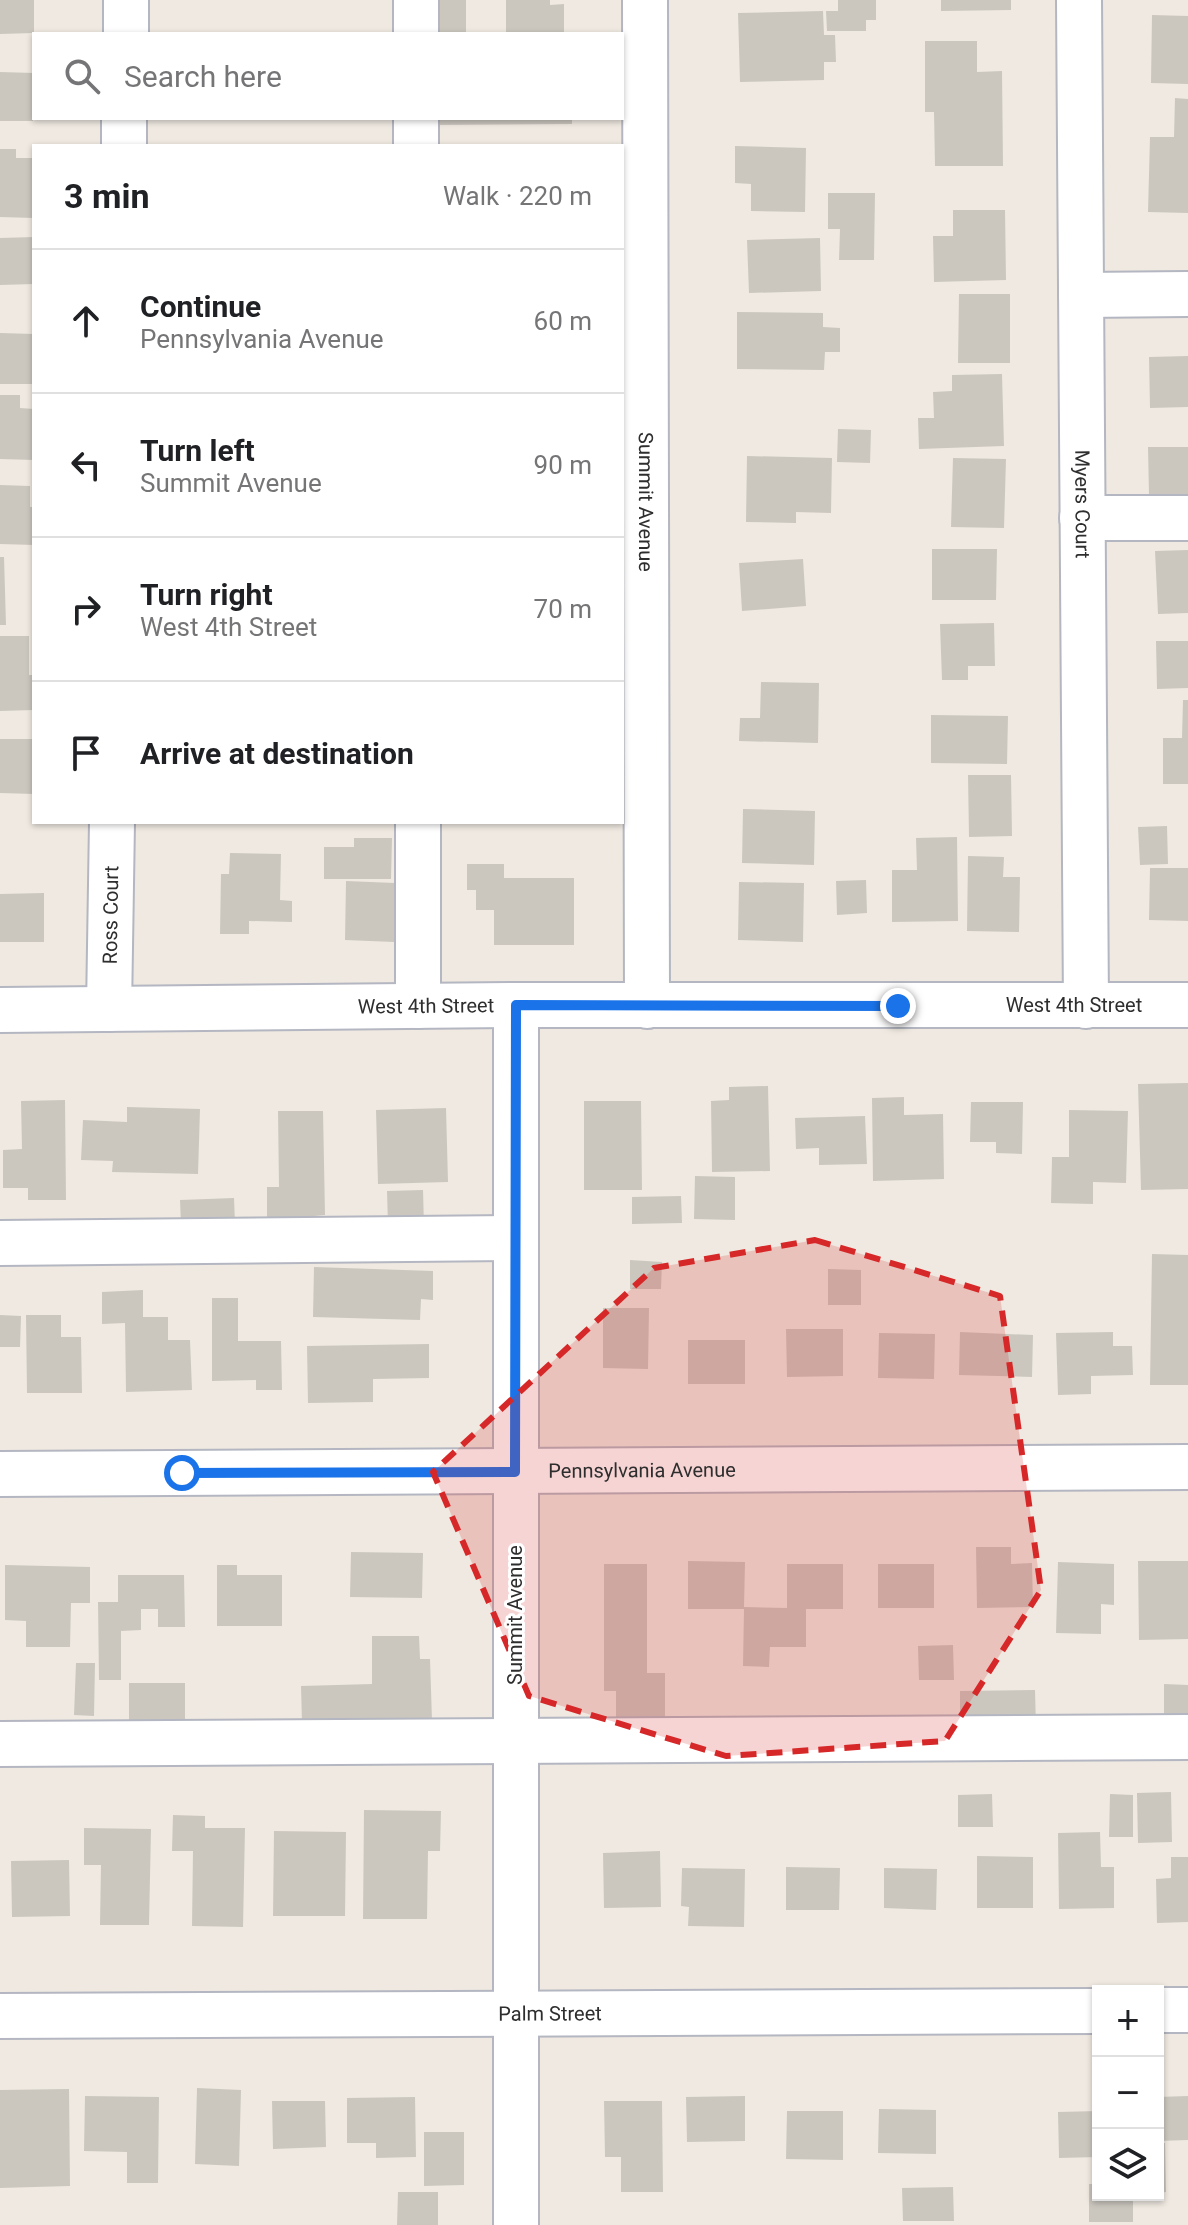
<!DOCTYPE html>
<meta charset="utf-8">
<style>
:root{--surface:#fff;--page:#f2f2f2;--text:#202124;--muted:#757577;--line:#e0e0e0}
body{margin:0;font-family:Roboto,sans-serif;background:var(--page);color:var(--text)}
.controls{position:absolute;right:24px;bottom:24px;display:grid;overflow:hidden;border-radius:0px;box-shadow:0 2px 6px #0004}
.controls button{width:72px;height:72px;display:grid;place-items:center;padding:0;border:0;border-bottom:2px solid var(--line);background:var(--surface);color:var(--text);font:40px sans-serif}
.stop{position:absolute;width:24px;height:24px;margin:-18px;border:6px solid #1a73e8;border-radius:50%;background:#fff}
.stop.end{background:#1a73e8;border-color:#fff;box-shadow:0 2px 8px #0008}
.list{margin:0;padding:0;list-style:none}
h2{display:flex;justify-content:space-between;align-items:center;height:104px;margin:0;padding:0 32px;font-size:34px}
h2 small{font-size:26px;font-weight:400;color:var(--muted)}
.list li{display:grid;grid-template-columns:52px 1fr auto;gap:24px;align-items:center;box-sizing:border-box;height:144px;padding:0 32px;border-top:2px solid var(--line)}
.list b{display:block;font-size:30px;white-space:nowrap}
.list p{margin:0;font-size:26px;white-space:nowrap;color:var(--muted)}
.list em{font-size:26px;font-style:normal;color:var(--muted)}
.icon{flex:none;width:44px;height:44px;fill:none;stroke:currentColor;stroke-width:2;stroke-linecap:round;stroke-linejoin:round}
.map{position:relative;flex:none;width:1188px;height:2225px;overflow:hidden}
.search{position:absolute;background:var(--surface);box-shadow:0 2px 6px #0004;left:32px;top:32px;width:592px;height:88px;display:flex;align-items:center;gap:20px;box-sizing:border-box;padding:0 28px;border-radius:0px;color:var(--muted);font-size:30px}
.panel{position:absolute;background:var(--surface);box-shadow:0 2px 6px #0004;left:32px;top:144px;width:592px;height:680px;border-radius:0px}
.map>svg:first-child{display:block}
.building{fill:#cbc7bf}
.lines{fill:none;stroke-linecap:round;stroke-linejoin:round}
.minor-casing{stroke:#b4b7c1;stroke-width:48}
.minor{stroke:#fff;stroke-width:44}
.route{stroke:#1a73e8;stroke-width:10}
.marked{fill:#d62828;fill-opacity:0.2;stroke:#d62828;stroke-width:6;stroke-dasharray:16 10;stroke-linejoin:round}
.labels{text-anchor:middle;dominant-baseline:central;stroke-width:6;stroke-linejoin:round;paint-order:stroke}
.street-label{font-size:20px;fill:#2e2e2e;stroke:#fff}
</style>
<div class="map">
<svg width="1188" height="2225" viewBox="0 0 1188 2225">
<rect width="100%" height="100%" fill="#efe9e1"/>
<path class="building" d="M0 0H34V33L0 34Z
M439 0H466V32H438Z
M506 0H550V5L564 4V34H506Z
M838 0H876V20H866V31H827L826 11H838Z
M941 0H1011V10L941 11Z
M823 11 824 35H835L836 62H824V80L740 82 738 13Z
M1152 15 1188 16V84L1151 83Z
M925 41H977V72L1002 71 1003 166H935L934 112H925Z
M0 72 34 73 33 121H0Z
M1175 98 1188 99V213L1148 212 1150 137H1174Z
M438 118H572V124L438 125Z
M735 146 806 148 805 212 751 211V184L735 183Z
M0 149H16V158H34V218L0 217Z
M828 193H875L874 260H839L840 229H828Z
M953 210H1005L1006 280 934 282 933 236H953Z
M34 237V284L0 285V238Z
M820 238 821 291 749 293 747 240Z
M959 294H1010V363H958Z
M737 312 823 313V327L840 328V352H825L824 370 737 369Z
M0 333 34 334V384H0Z
M1188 356V407L1150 408 1149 357Z
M1002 374 1004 446 919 449 918 418H934L933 392 952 391V375Z
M0 395H20V408L34 409V460L0 459Z
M838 429 871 430 870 463 837 462Z
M1148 447H1188V495H1149Z
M747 456 832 458 831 513 796 512V523L746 522Z
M953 458 1006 459 1004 528 951 527Z
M0 485 30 486V507H34V545L0 544Z
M932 549H997L996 600H932Z
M1188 550V613L1158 614 1155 551Z
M0 557H4L6 625H0Z
M803 559 806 606 742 611 739 563Z
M994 623 995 666H968V680H942L940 624Z
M0 636H29V675H34V710L0 711Z
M1156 641H1188V688L1157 689Z
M761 682 819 683 818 743 739 741 740 718H760Z
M1183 700H1188V784H1163V738H1182Z
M931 715 1008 716 1007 764 931 763Z
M0 739H34V794L0 793Z
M968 775H1011L1012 836 969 837Z
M743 809 815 811 814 865 742 863Z
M1167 826 1168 864 1140 865 1138 827Z
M957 837 958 921 892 922V870H917L916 838Z
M354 838H392L391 879H324V847H354Z
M230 853 281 854 280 900 292 901V922L249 921V934H220L221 874H229Z
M968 856 1004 857 1003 877H1020L1019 932 967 931Z
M467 864H504V878H574V945H494V910H476V890H467Z
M1150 868H1188V921L1149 920Z
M866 880 867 913 837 915 836 881Z
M346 881 395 883 394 942 345 940Z
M739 882 804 883 803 942 738 940Z
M44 893V942H0V894Z
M1188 1083V1189L1141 1190 1138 1084Z
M768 1086 770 1171 712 1172 711 1101 729 1100V1087Z
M904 1097V1115L943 1114 944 1179 873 1181 872 1098Z
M65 1100 66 1200H28V1188H3V1150L22 1149 21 1101Z
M584 1101H641L642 1190H584Z
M971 1102H1023L1022 1154 996 1153V1142H970Z
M127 1107 200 1109 198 1174 112 1172 113 1161 81 1160 83 1120 127 1122Z
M446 1108 448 1182 378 1184 376 1110Z
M1069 1110 1128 1111 1126 1183 1093 1182V1204L1051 1203 1052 1157H1069Z
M278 1111H323L325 1215 314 1216V1226H267V1187H279Z
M865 1116 867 1164 819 1165V1148L796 1149 795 1118Z
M695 1176 735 1177V1220L694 1219Z
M423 1190 424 1226H388L387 1191Z
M681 1196 682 1223 632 1224V1197Z
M234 1198 235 1223 181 1224 180 1200Z
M1152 1254 1188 1255V1385H1150Z
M630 1260 662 1262 661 1289H630Z
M314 1267 433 1271V1300L421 1299 420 1320 313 1317Z
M828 1269 861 1270V1305H828Z
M143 1290V1317H168V1340H190L192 1390 126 1392 125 1323 102 1324V1292Z
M212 1298H238V1341H281L282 1390H256V1380L212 1381Z
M603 1308H649L648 1369 603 1368Z
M0 1315 21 1316 20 1347H0Z
M26 1315H61V1337H81L82 1393H27Z
M786 1329H843V1376L787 1377Z
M960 1332 1033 1335 1032 1377 959 1375Z
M1113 1332V1346H1132L1133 1375 1091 1376V1394L1058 1395 1056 1333Z
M879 1333 935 1334 934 1379 878 1378Z
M688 1340H745V1384H688Z
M429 1344V1378L373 1379V1402L308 1403 307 1346Z
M976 1547H1011V1564L1032 1563 1033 1607 977 1608Z
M351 1552 423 1553 422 1598 350 1597Z
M688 1561 745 1562 744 1607 787 1608V1564H843V1609H806V1647H770L769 1667 743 1666 744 1609H688Z
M1138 1561H1188V1639L1139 1640Z
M1058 1562 1114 1564V1605L1101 1604V1634L1056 1633Z
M604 1564H647V1673H665V1718H616V1691H604Z
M878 1564H934V1608H878Z
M5 1565 90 1567V1603H71L70 1647H26V1621L5 1620Z
M217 1565H237V1575H282V1626H217Z
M118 1575H184L185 1627H158V1609H141V1630L121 1631V1680H99L98 1602H118Z
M372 1636H419L420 1659H430L432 1720 302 1723 301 1686 372 1684Z
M953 1645 954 1680H919L918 1646Z
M76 1663H95L94 1716 74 1715Z
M129 1683H185V1720H129Z
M1164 1684 1188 1685V1725H1164Z
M1035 1690 1036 1727 960 1728V1691Z
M1171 1792 1172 1842 1138 1843 1137 1793Z
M992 1794 993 1827H958V1795Z
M1110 1794 1133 1795V1837H1109Z
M364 1810 441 1811 440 1851H428L427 1919H363Z
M173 1815 205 1816V1828H245L243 1927 192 1926 193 1851H172Z
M84 1828 151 1829 149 1925H100L101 1865H84Z
M274 1831 346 1832 345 1916H273Z
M1100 1832 1101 1867H1114V1908L1059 1909 1058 1833Z
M660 1851 661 1907 604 1908 603 1853Z
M977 1856 1033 1857V1908H977Z
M1171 1857H1188V1922L1157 1923 1156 1879 1171 1878Z
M69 1860 70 1916 12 1917 11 1861Z
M786 1867 840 1868 839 1910H786Z
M682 1868 745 1869 744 1927 688 1926 689 1907 681 1906Z
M884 1868 937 1869 936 1910 884 1908Z
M197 2088 241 2090 239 2166 195 2164Z
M69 2089 70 2186 0 2188V2090Z
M85 2096 159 2097 158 2183H127V2152L84 2151Z
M745 2096V2141L687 2142 686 2097Z
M1188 2096V2140L1158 2141V2097Z
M415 2097 416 2157 376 2158V2143H347V2098Z
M272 2101H325L326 2147 273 2149Z
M604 2101H662L663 2192H621V2157H605Z
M879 2109 936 2110V2154L878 2153Z
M787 2111H843V2160L786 2159Z
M1098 2111V2157L1059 2158 1058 2112Z
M424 2132H464V2185L424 2186Z
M1158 2143H1165L1166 2192 1158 2193Z
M1089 2184H1098V2195H1133V2222H1089Z
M953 2187 954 2221H903L902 2188Z
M398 2192H438V2225H397Z"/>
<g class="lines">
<defs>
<g id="minor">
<path d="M416 0V34"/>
<path id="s1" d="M645 0 647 1006"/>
<path id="s2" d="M1079 0 1086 1006"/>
<path d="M126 34V0"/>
<path d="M416 118V146"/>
<path d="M124 146V118"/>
<path d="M1081 295 1188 294"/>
<path d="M1082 518H1188"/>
<path d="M418 822V1006"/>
<path id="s3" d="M109 1009 112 822"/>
<path id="s4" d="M0 1010 516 1005H1188"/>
<path d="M0 1243 515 1238"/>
<path id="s5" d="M0 1474 1188 1467"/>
<path d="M0 1744 1188 1737"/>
<path d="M1158 2010H1188"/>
<path id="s6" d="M0 2016 1098 2011"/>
<path d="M516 2225V1005"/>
</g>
</defs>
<use href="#minor" class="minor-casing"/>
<use href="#minor" class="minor"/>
</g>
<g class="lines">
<path class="route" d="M182 1473 515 1472 516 1005 898 1006"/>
</g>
<path class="marked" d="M815 1240 1000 1296 1041 1590 945 1741 726 1756 529 1696 433 1472 654 1268Z"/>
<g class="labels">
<g class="street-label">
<text stroke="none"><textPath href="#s1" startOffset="502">Summit Avenue</textPath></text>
<text stroke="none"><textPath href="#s2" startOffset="504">Myers Court</textPath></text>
<text stroke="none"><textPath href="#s3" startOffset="94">Ross Court</textPath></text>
<text stroke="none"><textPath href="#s4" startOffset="426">West 4th Street</textPath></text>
<text stroke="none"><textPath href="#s4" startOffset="1074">West 4th Street</textPath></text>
<text stroke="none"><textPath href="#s5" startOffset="642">Pennsylvania Avenue</textPath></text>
<text transform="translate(515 1615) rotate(-90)">Summit Avenue</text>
<text stroke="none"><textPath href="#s6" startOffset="550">Palm Street</textPath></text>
</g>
</g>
</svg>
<div class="controls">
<button>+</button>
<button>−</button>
<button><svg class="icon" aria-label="layers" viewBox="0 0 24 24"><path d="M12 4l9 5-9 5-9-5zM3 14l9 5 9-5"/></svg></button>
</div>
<div class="stop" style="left:182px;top:1473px"></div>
<div class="stop end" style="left:898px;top:1006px"></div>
<div class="search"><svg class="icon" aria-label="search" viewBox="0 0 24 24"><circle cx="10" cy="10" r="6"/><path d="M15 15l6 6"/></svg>Search here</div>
<section class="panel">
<h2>3 min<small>Walk · 220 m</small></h2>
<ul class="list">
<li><svg class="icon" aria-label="ahead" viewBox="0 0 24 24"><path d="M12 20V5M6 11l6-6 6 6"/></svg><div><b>Continue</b><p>Pennsylvania Avenue</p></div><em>60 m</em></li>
<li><svg class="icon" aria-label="left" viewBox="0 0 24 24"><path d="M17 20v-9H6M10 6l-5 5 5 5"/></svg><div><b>Turn left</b><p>Summit Avenue</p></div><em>90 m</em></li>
<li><svg class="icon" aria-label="right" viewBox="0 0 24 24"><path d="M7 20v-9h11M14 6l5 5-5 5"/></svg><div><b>Turn right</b><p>West 4th Street</p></div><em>70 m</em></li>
<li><svg class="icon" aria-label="arrive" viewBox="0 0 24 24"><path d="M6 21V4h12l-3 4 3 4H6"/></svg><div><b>Arrive at destination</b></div></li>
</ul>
</section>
</div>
